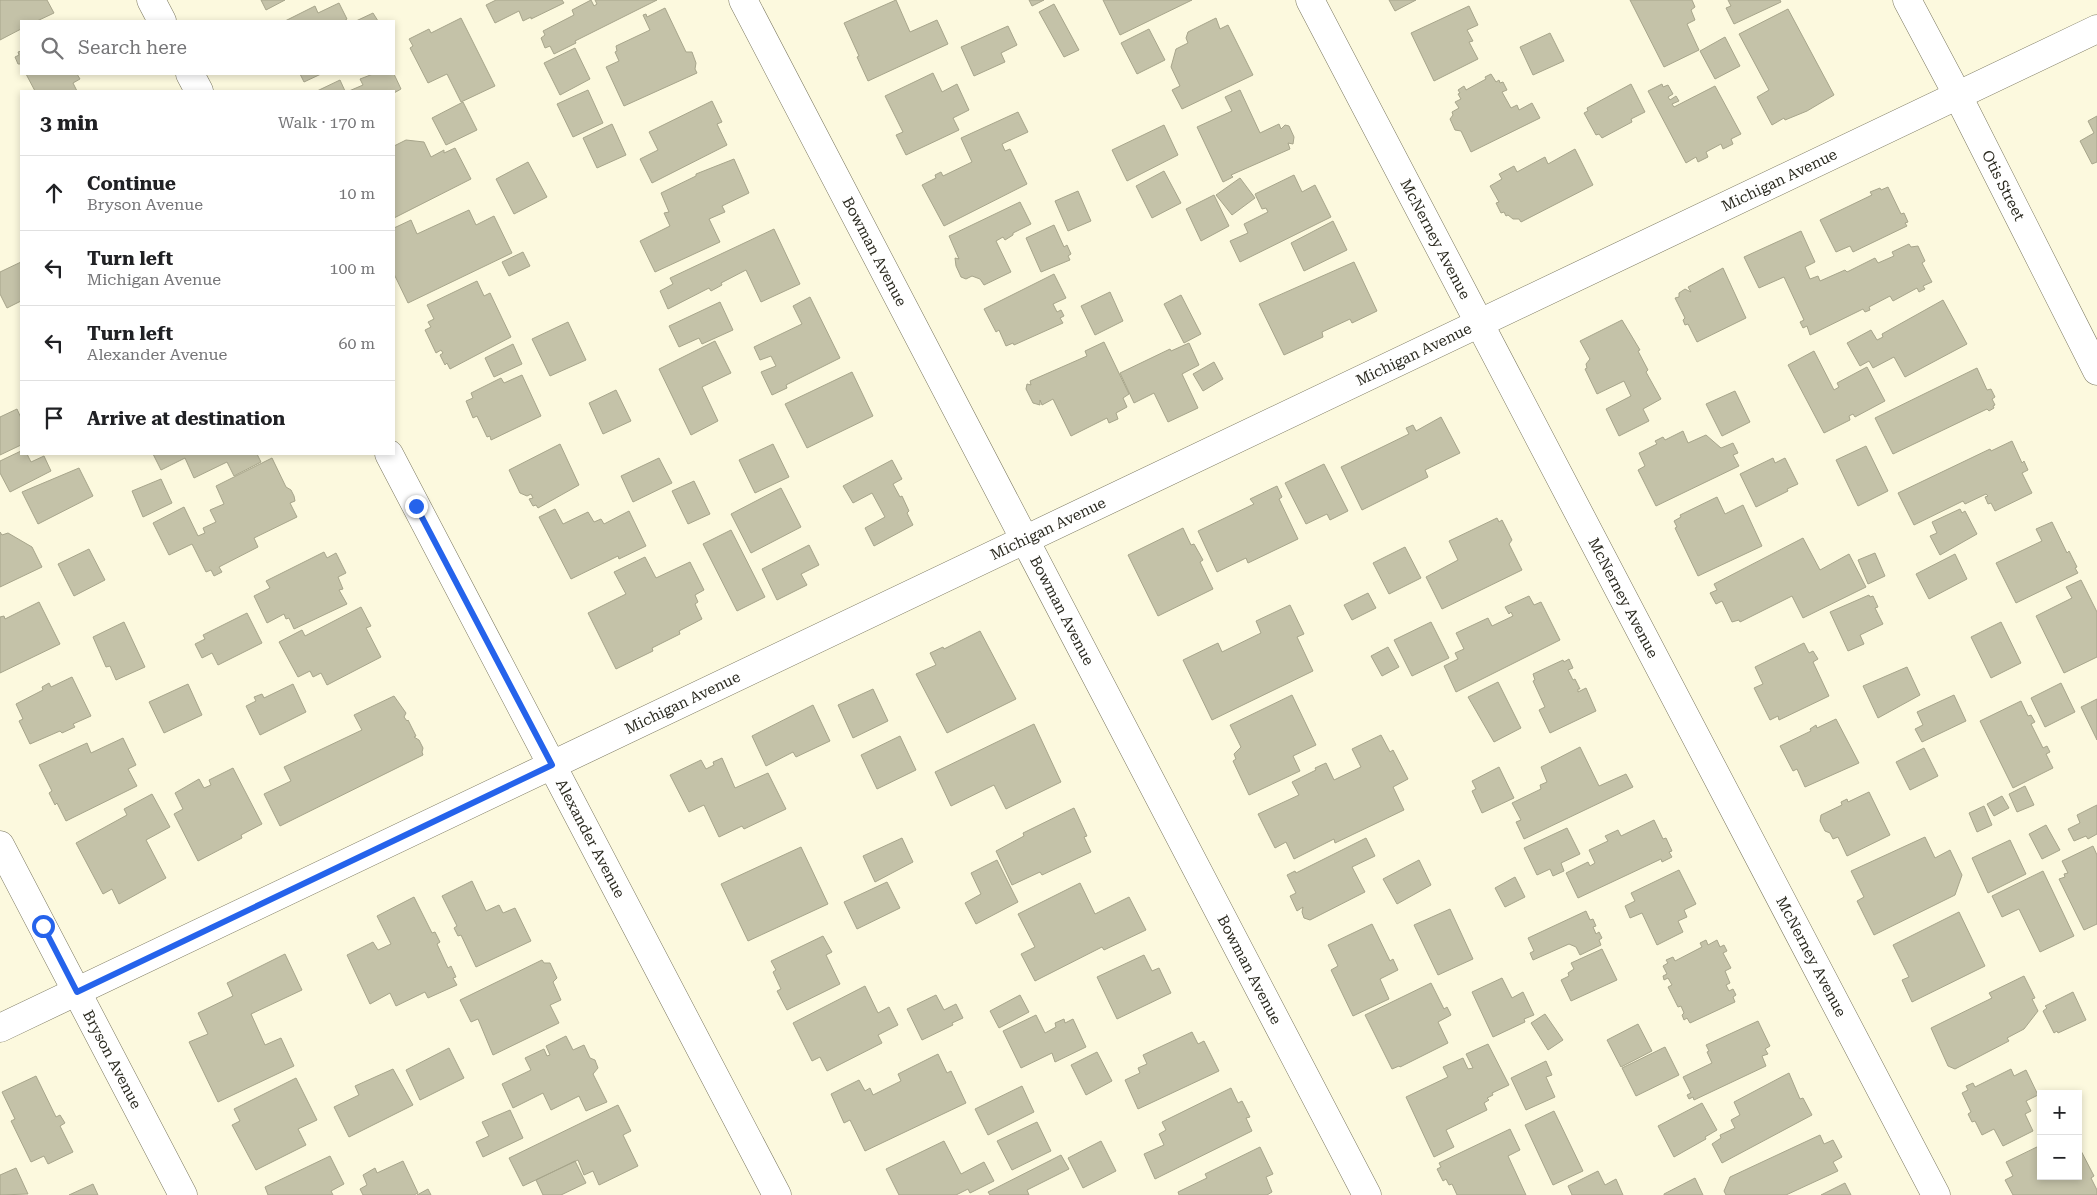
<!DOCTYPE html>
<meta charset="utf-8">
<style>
:root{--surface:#fff;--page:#f2f2f2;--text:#202124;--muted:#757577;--line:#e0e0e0}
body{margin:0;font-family:"Roboto Serif",serif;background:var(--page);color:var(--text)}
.controls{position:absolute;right:15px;bottom:15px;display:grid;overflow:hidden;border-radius:0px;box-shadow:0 2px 8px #0003}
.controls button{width:45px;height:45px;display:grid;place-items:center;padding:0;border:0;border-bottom:1px solid var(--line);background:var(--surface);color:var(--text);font:25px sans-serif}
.stop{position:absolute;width:15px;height:15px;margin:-11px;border:4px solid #2563eb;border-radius:50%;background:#fff}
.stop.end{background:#2563eb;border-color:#fff;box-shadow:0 1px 5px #0008}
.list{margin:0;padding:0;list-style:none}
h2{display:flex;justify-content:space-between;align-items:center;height:65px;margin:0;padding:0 20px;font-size:21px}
h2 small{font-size:16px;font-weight:400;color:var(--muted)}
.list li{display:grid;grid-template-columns:32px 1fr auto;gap:15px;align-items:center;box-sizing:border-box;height:75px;padding:0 20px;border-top:1px solid var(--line)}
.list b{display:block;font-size:19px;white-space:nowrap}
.list p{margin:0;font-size:16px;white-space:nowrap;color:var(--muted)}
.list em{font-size:16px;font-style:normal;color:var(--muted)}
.icon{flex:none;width:28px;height:28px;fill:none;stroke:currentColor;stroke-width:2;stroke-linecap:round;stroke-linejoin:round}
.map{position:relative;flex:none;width:2097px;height:1195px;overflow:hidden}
.search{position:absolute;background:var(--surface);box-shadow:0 2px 8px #0003;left:20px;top:20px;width:375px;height:55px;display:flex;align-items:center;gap:12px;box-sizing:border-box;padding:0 18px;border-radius:0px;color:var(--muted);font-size:19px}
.panel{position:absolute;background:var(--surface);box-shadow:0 2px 8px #0003;left:20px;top:90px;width:375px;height:365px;border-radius:0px}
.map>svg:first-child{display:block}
.building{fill:#c4c2a8;stroke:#a7a58b}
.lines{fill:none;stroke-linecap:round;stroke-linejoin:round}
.minor-casing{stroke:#79765e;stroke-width:29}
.tertiary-casing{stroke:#79765e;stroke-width:29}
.secondary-casing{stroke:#79765e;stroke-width:29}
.minor{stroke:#fff;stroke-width:28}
.tertiary{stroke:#fff;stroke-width:28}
.secondary{stroke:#fff;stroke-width:28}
.route{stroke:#2563eb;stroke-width:6}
.labels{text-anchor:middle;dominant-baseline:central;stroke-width:4;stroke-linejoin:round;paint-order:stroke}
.street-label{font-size:15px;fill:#2b2a20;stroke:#fcf9de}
</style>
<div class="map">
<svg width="2097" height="1195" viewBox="0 0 2097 1195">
<rect width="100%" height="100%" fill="#fcf9de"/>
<path class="building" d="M0 0H47L54 13 37 21H21V29L0 40Z
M261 0H285L266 10Z
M496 0H562L564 3 531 19V17L523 21 519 11 495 23 486 5Z
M591 0 594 6 597 4 595 0H657L575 41 576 43 554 54 550 46 545 48 541 38 545 35 543 31 574 15 572 10Z
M896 0 910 32 937 20 948 44 868 81 857 57 859 56 844 23Z
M1029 0H1044L1032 6Z
M1103 0H1192L1120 35Z
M1389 0H1416L1395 11Z
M1630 0H1692L1695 7 1691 10 1695 20 1687 24 1699 50 1664 67Z
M1728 0H1780L1781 2 1734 24 1726 8 1731 6Z
M339 3 347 19 344 21H285L315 6 318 13Z
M1054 4 1079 50 1064 57 1039 12Z
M1469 6 1478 25 1467 30 1473 41 1469 42 1478 59 1434 81 1411 33Z
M665 8 686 52H692L696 63 695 69 697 73 624 106 606 67 619 61 615 52 617 51 616 46 650 30 643 15 646 14 647 17Z
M1788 9 1834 95 1807 111 1785 120 1784 118 1772 125 1757 97 1769 90 1739 34Z
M373 13 378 21H356Z
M461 18 495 86 461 102 447 74 428 83 410 48 413 46 409 39 429 29 431 33Z
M1216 18 1220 29 1228 25 1253 75 1182 109 1172 90 1180 86 1171 67 1176 49 1188 43 1186 38 1188 32Z
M1008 26 1017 45 1001 53 1005 62 974 76 961 47Z
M1149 29 1165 60 1137 74 1121 43Z
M1550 33 1564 61 1533 75 1520 47Z
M1725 37 1740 66 1715 79 1700 51Z
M575 48 590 79 560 95 544 63Z
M21 51V64H18L15 57 19 55 18 52Z
M933 73 942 92 957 84 969 110 953 118 959 130 906 155 896 135 903 132 885 96Z
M26 74H77L80 79 73 83 77 91H35Z
M300 74H321L304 82Z
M373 74H394L401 89 394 93V91H349L363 85 360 79Z
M1491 74 1496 82 1499 80 1500 83 1503 82 1507 90 1502 92 1511 108 1517 105 1519 110 1532 103 1540 118 1471 152 1461 131 1455 130 1450 119 1453 115 1452 112 1459 108 1455 102 1461 99 1458 94 1460 93 1458 90 1464 86 1466 90 1486 79 1485 77Z
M340 80 345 91H317Z
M1631 84 1645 112 1631 119 1632 122 1602 138 1599 134 1596 135 1584 113 1588 111 1587 108Z
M1662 84 1663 87 1668 85 1673 94 1668 97 1670 100 1676 96 1679 101 1672 104 1674 107 1715 86 1741 134 1731 139 1733 144 1723 149 1721 144 1706 152 1708 157 1698 162 1696 157 1686 163 1648 91Z
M588 90 603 123 573 137 557 104Z
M1240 90 1260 133 1279 124 1281 129 1285 125 1289 126 1294 137 1293 144 1288 143 1290 149 1231 175 1233 177 1223 182 1197 127 1232 111 1225 97Z
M712 101 722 122 717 124 727 145 652 183 640 159 658 150 649 132Z
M463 102 477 130 446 145 432 118Z
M1018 112 1028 132 1002 144 1005 151 1010 149 1027 184 944 226 922 185 936 178 935 175 941 172 943 176 972 162 961 138Z
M2097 116V162L2092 164 2080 141 2094 133 2088 121Z
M612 124 626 155 597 168 583 138Z
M1164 125 1178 155 1127 181 1112 150Z
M406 140 424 142 431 157 444 150V153L455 148 471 179 394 218V146Z
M1575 149 1593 185 1521 222 1519 219H1513L1508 215 1506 216 1504 212 1501 213 1496 203 1499 202 1490 186 1502 179 1499 174 1514 166 1517 172 1545 157 1548 164Z
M734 159 749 193 722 206 725 212 709 219 720 242 655 272 640 241 670 226 664 213 669 212 661 193 696 176V174Z
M528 162 547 197 514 214 496 179Z
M1164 171 1181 203 1152 218 1136 186Z
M1294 175 1302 192 1315 185 1331 217 1240 262 1230 241 1248 233 1244 224 1268 212 1266 208 1262 209 1255 194Z
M1240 178 1255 198 1232 215 1216 195Z
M1888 187 1901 214 1904 213 1908 222 1905 223 1907 226 1853 252 1850 246 1836 252 1820 220 1872 195 1870 192 1880 188 1881 190Z
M1078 191 1091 221 1068 231 1055 201Z
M1214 195 1229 226 1201 241 1186 209Z
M1020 202 1031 224 1013 233V235L1005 240 1003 237 996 241 1011 272 984 285 980 279 972 276 966 279 961 277 956 266 955 258 959 259 949 236Z
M469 210 476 225 494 216 512 253 408 303 394 274V228L411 220 417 234Z
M1333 221 1347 250 1304 271 1291 243Z
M1054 225 1064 247 1067 245 1071 254 1068 256 1070 260 1041 272 1026 238Z
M774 229 800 284 761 302 746 270 721 283 722 285 711 291 709 288 668 309 660 291 673 284 670 278Z
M1801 231 1815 262 1805 267 1810 279 1818 276 1820 281 1845 270 1847 272 1875 258 1878 263 1894 256 1892 252 1909 244 1911 247 1918 246 1925 261 1922 263 1932 282 1923 286 1925 289 1919 292 1917 288 1893 301 1890 296 1869 307 1870 310 1865 312 1863 309 1810 335 1807 326 1803 328 1800 322 1804 320 1784 277 1759 288 1744 257Z
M523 252 530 266 509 276 502 262Z
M21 262V301L7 308 0 294V272Z
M1354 262 1377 311 1352 323 1350 319 1322 332 1323 337 1284 355 1259 304Z
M1723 268 1746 318 1697 342 1688 324 1685 325 1683 320 1685 318 1675 298 1679 297V293L1685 289 1691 292 1688 287Z
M1054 274 1066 298 1053 304 1057 312 1061 310 1064 316 1060 318 1063 323 1014 345 1013 343 1006 346 999 330 996 332 984 309Z
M477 281 484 296 490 293 511 337 450 369 447 363 445 365 440 355 443 353 441 350 436 353 425 330 431 327 428 322 434 319 427 305Z
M1110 292 1123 321 1095 335 1081 306Z
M1181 295 1201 334 1184 343 1164 304Z
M810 297 840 358 786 385 787 388 772 395 761 372 776 366 771 356 760 360 754 347 802 324 793 306Z
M1943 300 1967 344 1905 377 1894 357 1873 368 1869 361 1860 366 1847 343 1871 330 1877 340 1883 337 1882 334Z
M720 302 733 330 702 344 699 338 679 347 669 326Z
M1622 320 1640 350 1638 351 1648 370 1646 372 1661 399 1643 409 1649 421 1619 436 1606 409 1631 396 1624 381 1597 394 1585 369 1587 368 1586 364 1590 359 1580 341Z
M568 322 586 360 550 376 532 339Z
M715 341 731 373 702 387 718 421 691 435 659 369Z
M1104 342 1129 394 1123 398 1127 407 1116 413 1118 419 1109 423 1107 418 1071 436 1053 399 1042 405 1040 400V405L1033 403 1026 389 1027 384 1031 385 1030 381 1087 356 1085 351Z
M1189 343 1199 365 1182 374 1198 408 1168 422 1154 393 1134 403 1120 373 1170 349 1171 351Z
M513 344 522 364 494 377 485 358Z
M1814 351 1834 390 1839 387 1837 383 1867 367 1885 401 1855 417 1853 414 1849 416 1850 420 1824 433 1788 365Z
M1214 362 1223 379 1203 391 1193 374Z
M1977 368 1987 390 1991 389 1995 397 1992 399 1995 405 1993 406 1994 408 1989 411 1987 409 1893 454 1875 418Z
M852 372 873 416 807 448 785 404Z
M522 375 541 416 491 440 490 436 487 437 477 416 473 418 466 401 473 398 471 393 501 378 504 383Z
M616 390 631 421 603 434 589 403Z
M1735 391 1750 422 1722 436 1706 404Z
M17 409 21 418V445L0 455V417Z
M1441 417 1460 453 1425 470 1428 477 1362 510 1341 467 1409 434 1406 428 1413 425 1416 431Z
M1683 431 1688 443 1706 435 1721 448 1733 443 1738 453 1733 455 1739 466 1656 506 1638 470 1645 466 1639 453 1657 444 1655 441 1663 437 1665 440Z
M2012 441 2022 463 2024 461 2028 470 2022 473 2032 493 1995 511 1991 503 1988 504 1985 497 1988 496 1986 494 1965 504 1963 501 1914 525 1898 493 1990 449 1991 451Z
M560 444 579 485 538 508 536 505 533 506 529 499 533 498 531 494 527 496 520 493 509 470Z
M773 444 789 477 755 493 739 460Z
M1866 446 1888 491 1858 506 1836 460Z
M21 451V454H27L31 462 44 456 51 471 10 492 0 473V461Z
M153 454H257L261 462 234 476 227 462 194 478 185 458 161 470Z
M272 458 286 487 291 490 294 496 295 501 290 503 297 517 254 538 258 547 219 567 222 572 214 576 211 570 206 572 192 544 169 555 153 523 184 507 198 536 205 533 203 528 216 522 210 510 224 504 216 486Z
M659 458 672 483 633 502 621 476Z
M1773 458 1775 463 1785 458 1798 484 1787 489 1788 491 1756 507 1740 474Z
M892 460 902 479 893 484 900 497 902 496 909 511 907 513 913 525 874 546 865 528 885 517 872 493 853 503 843 486Z
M1324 464 1348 511 1330 520 1327 514 1306 524 1285 483Z
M79 468 93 496 38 524 22 492Z
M161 479 172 503 143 517 132 491Z
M694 481 710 514 688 524 672 491Z
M1277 486 1282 497 1279 499 1298 539 1248 563 1246 558 1217 572 1198 531 1254 504 1250 499Z
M781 488 801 527 751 553 731 514Z
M1717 497 1725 514 1743 505 1762 546 1698 576 1675 528 1677 527 1674 521 1681 517 1680 515Z
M555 509 563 524 588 512 594 522 601 519 604 524 629 511 646 546 619 559 618 556 571 579 539 517Z
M1960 509 1962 513 1965 511 1977 534 1940 555 1930 536 1937 533 1932 522Z
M1497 518 1499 522 1502 520 1512 540 1509 544 1522 570 1442 609 1426 577 1458 560 1449 541Z
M2052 522 2067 553 2069 551 2077 567 2075 568 2078 573 2016 603 1996 563 2042 541 2036 529Z
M1183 528 1191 545 1194 544 1203 560 1200 562 1213 589 1158 616 1128 555Z
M731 530 765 597 737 611 703 544Z
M0 532 2 535 8 533 32 547 42 567 0 587Z
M1803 538 1820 570 1849 554 1866 587 1803 618 1792 596 1740 622 1739 620 1732 622 1722 601 1716 604 1710 593 1717 590 1714 584Z
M809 545 819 565 801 574 807 585 777 600 762 569Z
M1405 547 1421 578 1389 594 1373 563Z
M89 549 105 580 74 596 58 564Z
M324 552 327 558 336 553 346 573 338 577 343 589 339 590 347 604 294 629 289 618 286 619 284 614 267 623 254 596 270 588 266 581Z
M1875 553 1885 576 1868 584 1858 560Z
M1955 554 1967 579 1929 599 1916 574Z
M645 557 656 578 690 562 704 590 695 595 698 602 695 604 702 619 679 631 680 634 652 648 653 651 616 669 588 613 626 594 614 572Z
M2081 580 2097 612V657L2064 673 2036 616 2072 598 2066 587Z
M1368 593 1376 608 1352 620 1344 605Z
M1869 595 1870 597 1873 596 1878 607 1875 608 1883 624 1860 635 1864 644 1848 651 1830 612Z
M1529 596 1534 605 1541 602 1560 640 1456 692 1444 666 1458 659 1455 653 1464 649 1456 633 1488 618 1492 626 1513 616 1511 612 1509 614 1505 607Z
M39 602 60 644 0 673V617L4 616 5 619Z
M1290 605 1304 634 1297 637 1313 671 1212 720 1183 660 1218 643 1222 652 1261 633 1256 621Z
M361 607 371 626 366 628 381 657 327 685 321 673 313 677 310 671 298 677 279 642 302 630 305 636Z
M247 613 262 643 218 665 212 653 202 658 195 644 205 639 203 635Z
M124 622 145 667 116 680 110 666 106 667 93 637Z
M1431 622 1449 658 1412 676 1394 640Z
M2001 622 2021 663 1991 678 1971 637Z
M980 631 1016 699 947 733 916 674 936 665 930 653 943 647 944 649Z
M1804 643 1809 653 1813 651 1818 659 1813 662 1829 696 1779 720 1778 716 1770 720 1754 688 1763 684 1755 667Z
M1388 647 1399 667 1382 676 1371 656Z
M1569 659 1573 668 1568 670 1573 680 1575 679 1580 689H1578V692L1586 688 1596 711 1550 733 1539 710 1545 707 1533 681 1535 680 1533 674 1563 660 1564 662Z
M1907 667 1920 695 1878 718 1863 686Z
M72 677 91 716 73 724 75 727 62 733 60 731 30 744 19 721 23 719 16 704 43 690 42 687 49 683 51 687Z
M1498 682 1521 728 1494 742 1468 697Z
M2061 683 2075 712 2045 727 2031 698Z
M188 684 202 715 164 733 149 702Z
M293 684 306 712 260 735 246 706 256 701 254 697 262 694 264 698Z
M873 689 888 721 853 738 838 705Z
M1292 695 1316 745 1293 756 1300 771 1249 795 1233 761 1236 759 1234 754 1241 747 1230 725Z
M1954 695 1966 721 1922 742 1915 729 1923 725 1917 712Z
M394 696 406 713 404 717 407 721 408 720 416 736 414 737 419 740 423 748 422 752 423 755 280 826 264 794 291 781 284 767 362 730 354 715Z
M2097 699V740L2081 707Z
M2021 701 2028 716 2031 715 2035 722 2031 724 2043 748 2047 746 2050 752 2046 754 2053 768 2013 788 1980 721Z
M813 705 830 741 796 757 793 752 766 766 752 736Z
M1836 719 1859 763 1805 787 1797 769 1793 771 1780 746 1811 731 1810 729 1816 725 1817 728Z
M1034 724 1061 782 1006 809 994 785 951 806 935 772Z
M1381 735 1390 752 1393 750 1408 779 1393 787 1404 810 1335 843 1334 839 1294 859 1286 842 1275 848 1258 814 1299 795 1292 782 1316 770 1315 768 1326 763 1334 780 1361 767 1352 749Z
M900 736 916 770 877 789 861 755Z
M123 738 136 765 128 769 137 786 66 821 57 803 55 805 49 793 52 791 39 765 87 743 91 753Z
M1580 747 1599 786 1626 774 1633 787 1524 839 1516 822 1521 820 1512 803 1541 789 1540 785 1547 782 1541 767Z
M1924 748 1938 776 1910 790 1896 762Z
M722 758 735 788 768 773 786 809 744 829 742 826 719 837 704 805 689 812 670 775 701 760 706 769 714 765 713 762Z
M1499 767 1514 798 1482 813 1472 791 1476 789 1472 781Z
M233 768 262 824 241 835 242 838 198 861 174 814 183 809 175 793 199 779 204 788 211 785 209 780Z
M2025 786 2034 805 2017 812 2009 794Z
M1869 792 1890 835 1847 856 1838 837 1833 839 1830 833 1825 831 1820 821 1821 815 1842 805 1841 802 1847 799 1848 802Z
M152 794 170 827 146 840 166 878 119 904 112 889 103 894 76 843 127 815 124 809Z
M2002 796 2009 808 1994 816 1987 804Z
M2097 805V834L2088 839 2086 836 2074 841 2068 829 2080 823 2077 815Z
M1984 806 1992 825 1977 832 1969 813Z
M1074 808 1087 836 1084 837 1091 852 1042 875 1040 872 1012 885 996 851 1024 836 1023 833Z
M1654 820 1663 839 1666 838 1672 851 1669 852 1672 857 1662 862 1661 859 1578 898 1566 873 1588 862 1590 866 1595 863 1589 850 1608 841 1605 836 1618 830 1621 836Z
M2046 825 2060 850 2042 859 2029 834Z
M1567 828 1580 854 1561 863 1564 871 1553 876 1550 869 1537 875 1524 848Z
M1925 837 1935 858 1950 850 1962 875 1955 895 1874 935 1857 901 1864 897 1851 871Z
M902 838 913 862 875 882 863 856Z
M1366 838 1375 856 1352 867 1365 892 1310 920 1304 918 1302 912 1303 907 1297 911 1290 896 1296 893 1287 875 1295 871 1296 873Z
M2010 840 2026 874 1988 893 1972 858Z
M2093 846 2097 855V924L2084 930 2059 879 2065 877 2064 874 2068 873 2062 861Z
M801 847 828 904 748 941 721 884Z
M997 860 1018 902 976 924 965 903 981 894 971 873Z
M1419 860 1431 885 1397 904 1383 879Z
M1679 870 1696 904 1684 910 1687 917 1678 921 1683 932 1657 945 1642 913 1630 918 1625 906 1635 901 1631 893Z
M2043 871 2074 936 2040 952 2019 909 2002 917 1992 896Z
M1515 877 1525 897 1505 907 1495 888Z
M472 881 486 911 499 905 503 913 515 908 531 941 476 967 461 935 458 936 454 928 457 926 442 896Z
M887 882 900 908 857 929 844 902Z
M1080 883 1095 914 1129 897 1146 930 1104 950 1102 947 1035 981 1021 954 1035 947 1018 914Z
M414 897 432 933 435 932 440 942 437 944 448 968 451 966 456 977 453 978 457 985 428 998 425 992 396 1006 390 993 370 1004 347 955 373 942 378 950 391 944 377 916Z
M1450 909 1473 959 1438 975 1414 925Z
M1586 911 1590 920 1593 919 1596 926 1593 927 1596 934 1599 932 1602 938 1599 940 1601 945 1580 955 1576 947 1569 944 1533 960 1530 953 1534 951 1528 938Z
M1959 912 1985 966 1912 1002 1902 980 1909 977 1893 945Z
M1372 924 1390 961 1393 959 1398 970 1380 979 1389 999 1353 1016 1331 970 1338 966 1328 945Z
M823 936 832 952 826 955 840 984 787 1010 777 991 781 989 773 972 776 970 771 961Z
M1706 940 1708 945 1717 940 1720 947 1724 945 1727 951 1723 953 1731 968 1725 971 1730 983 1726 985 1729 991 1733 989 1736 995 1733 997 1735 1002 1690 1023 1687 1018 1684 1020 1682 1015 1684 1013 1681 1006 1678 1007 1668 987 1672 985 1668 978 1664 980 1663 976 1667 974 1663 966 1668 963 1666 960 1673 957 1675 961 1702 947 1700 943Z
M1602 949 1617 980 1571 1001 1561 980 1569 976 1568 973 1574 969 1571 963Z
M285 954 302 990 251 1014 265 1045 281 1038 294 1066 218 1102 189 1042 208 1034 198 1013 233 996 227 983Z
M1144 955 1152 971 1159 968 1171 993 1117 1019 1097 977Z
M542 960 544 963H550L557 978 553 982 561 1000 550 1005 559 1023 493 1055 478 1019 471 1022 460 1000Z
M2024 976 2035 998 2032 999 2038 1011 2024 1029 2007 1038 2009 1041 1955 1069 1948 1066 1931 1028 1992 998 1989 993Z
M1502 978 1512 998 1523 992 1534 1015 1524 1019 1525 1022 1493 1037 1472 992Z
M1431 983 1444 1009 1447 1007 1451 1015 1438 1022 1448 1043 1400 1067 1399 1066 1392 1069 1365 1015Z
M865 986 878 1013 889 1007 898 1025 878 1035 882 1043 827 1071 820 1057 812 1061 793 1023Z
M2073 992 2086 1020 2058 1033 2057 1031 2054 1033 2043 1011 2047 1008 2045 1006Z
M936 995 944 1010 956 1004 963 1018 952 1023 953 1025 922 1040 907 1009Z
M1020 995 1029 1012 999 1028 990 1011Z
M1545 1014 1563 1040 1548 1050 1531 1023Z
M1036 1015 1045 1033 1056 1027 1055 1023 1064 1019 1065 1023 1073 1019 1086 1047 1055 1062 1052 1053 1021 1068 1003 1031Z
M1758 1021 1770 1046 1765 1049 1768 1054 1762 1056 1766 1066 1694 1100 1693 1097 1689 1099 1687 1095 1691 1093 1683 1077 1712 1063 1707 1052 1709 1051 1706 1045Z
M1638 1024 1652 1051 1621 1067 1607 1040Z
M1192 1032 1198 1044 1204 1041 1219 1071 1138 1109 1125 1080 1140 1073 1138 1068 1147 1064 1143 1055Z
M566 1036 573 1050 584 1045 590 1058 595 1060 598 1068 593 1074 607 1102 586 1111 579 1096 551 1110 543 1093 513 1108 502 1084 531 1070 525 1058 544 1049 547 1056 550 1055 546 1046Z
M1488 1044 1509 1085 1492 1093 1493 1095 1487 1098 1489 1100 1484 1103 1487 1110 1446 1130 1454 1147 1434 1157 1406 1097 1448 1077 1443 1067 1463 1058 1468 1069 1473 1068 1466 1054Z
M1665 1047 1679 1075 1636 1096 1622 1068Z
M449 1048 464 1078 420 1100 406 1070Z
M1097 1052 1112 1081 1086 1095 1071 1065Z
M938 1054 947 1073 951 1071 966 1103 865 1151 850 1120 844 1123 831 1094 859 1080 865 1091 870 1088 873 1095 901 1081 898 1074Z
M1546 1061 1552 1075 1546 1077 1555 1097 1526 1110 1511 1078Z
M393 1069 413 1105 349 1137 334 1107 359 1095 355 1086Z
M2011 1069 2014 1076 2026 1070 2038 1095 2026 1101 2031 1111 2025 1114 2033 1131 2003 1146 1994 1129 1982 1135 1975 1121 1972 1122 1968 1114 1971 1112 1962 1093 1968 1090 1966 1086 1973 1083 1975 1087Z
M1789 1073 1800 1099 1803 1098 1812 1115 1722 1163 1712 1144 1721 1138 1720 1135 1735 1128 1731 1120 1740 1115 1734 1102Z
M36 1076 56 1117 60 1115 65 1123 60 1126 73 1152 48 1164 44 1156 31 1162 11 1121 15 1119 2 1092Z
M296 1078 317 1120 298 1129 306 1145 256 1170 232 1125 240 1121 234 1109Z
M1022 1086 1034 1112 988 1135 975 1109Z
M1231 1088 1238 1103 1242 1101 1250 1117 1246 1118 1252 1131 1155 1179 1144 1154 1164 1145 1159 1134 1166 1130 1162 1122Z
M1702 1103 1717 1130 1705 1137 1706 1139 1674 1157 1658 1126Z
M618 1105 631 1131 623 1135 638 1166 599 1185 593 1171 584 1175 578 1160 523 1186 509 1158Z
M510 1110 523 1138 483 1157 476 1142 489 1136 482 1122Z
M1554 1111 1583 1171 1553 1185 1525 1125Z
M1037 1122 1051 1151 1012 1170 997 1141Z
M1510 1129 1520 1150 1508 1156 1526 1195H1457L1452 1184 1449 1185 1446 1179 1443 1181 1437 1169 1441 1167 1439 1163Z
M1820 1135 1824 1144 1833 1140 1842 1157 1833 1162 1838 1171 1786 1195H1726L1724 1191 1730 1177Z
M944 1141 961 1174 984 1162 994 1181 970 1193 968 1189 956 1195H899L886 1169Z
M1101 1141 1116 1171 1083 1188 1068 1158Z
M2041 1145V1176H2078V1145L2094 1176 2091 1178 2097 1190V1195H2013L2005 1180 2013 1176 2006 1162Z
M1260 1147 1273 1174 1266 1177 1272 1192 1267 1195H1179L1178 1192 1207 1178 1205 1174Z
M1061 1155 1069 1169 1027 1190 1029 1195H990L988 1192Z
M330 1156 344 1184 331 1191 333 1195H268L265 1187Z
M403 1161 418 1193 414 1195H363L360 1189 367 1185 363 1175 375 1168 377 1173Z
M575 1161 586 1183 561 1195H543L536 1180Z
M16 1168 28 1194 0 1195V1175Z
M1598 1171 1605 1185 1616 1179 1623 1195H1572L1568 1186Z
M1695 1178 1703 1195H1664V1194Z
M1845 1183 1851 1195H1821Z
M93 1184 98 1195H69Z
M428 1189 431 1195H417Z"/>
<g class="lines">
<defs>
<g id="minor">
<path id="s1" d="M743 0 1367 1195"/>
<path id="s2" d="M1310 0 1936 1195"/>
<path id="s3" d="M0 845 183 1195"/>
<path id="s4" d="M0 1028 2097 29"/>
</g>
<g id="tertiary">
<path d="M151 0 162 21"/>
<path d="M190 74 199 91"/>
<path id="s5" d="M389 454 777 1195"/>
</g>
<g id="secondary">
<path id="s6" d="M1907 0 1958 96 2097 371"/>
</g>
</defs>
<use href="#minor" class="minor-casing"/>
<use href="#tertiary" class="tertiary-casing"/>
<use href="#secondary" class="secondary-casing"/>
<use href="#minor" class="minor"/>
<use href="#tertiary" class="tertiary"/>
<use href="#secondary" class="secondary"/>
</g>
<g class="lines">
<path class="route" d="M43 926 77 992 552 765 416 506"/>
</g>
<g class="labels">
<g class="street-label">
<text stroke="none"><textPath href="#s4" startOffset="1971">Michigan Avenue</textPath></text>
<text stroke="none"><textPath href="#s6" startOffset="209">Otis Street</textPath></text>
<text stroke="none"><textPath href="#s2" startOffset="270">McNerney Avenue</textPath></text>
<text stroke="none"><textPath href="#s1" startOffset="284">Bowman Avenue</textPath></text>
<text stroke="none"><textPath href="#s4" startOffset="1566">Michigan Avenue</textPath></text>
<text stroke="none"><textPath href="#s4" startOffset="1161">Michigan Avenue</textPath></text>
<text stroke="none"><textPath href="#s2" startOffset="675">McNerney Avenue</textPath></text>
<text stroke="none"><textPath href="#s1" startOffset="689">Bowman Avenue</textPath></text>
<text stroke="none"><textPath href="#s4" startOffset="756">Michigan Avenue</textPath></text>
<text stroke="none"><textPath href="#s5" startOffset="434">Alexander Avenue</textPath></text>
<text stroke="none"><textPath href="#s2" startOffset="1080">McNerney Avenue</textPath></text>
<text stroke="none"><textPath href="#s1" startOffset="1094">Bowman Avenue</textPath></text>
<text stroke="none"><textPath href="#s3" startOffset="242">Bryson Avenue</textPath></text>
</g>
</g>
</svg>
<div class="controls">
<button>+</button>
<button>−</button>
</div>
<div class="stop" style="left:43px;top:926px"></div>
<div class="stop end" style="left:416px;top:506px"></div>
<div class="search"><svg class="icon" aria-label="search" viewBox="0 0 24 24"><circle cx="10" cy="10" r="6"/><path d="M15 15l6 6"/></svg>Search here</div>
<section class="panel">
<h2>3 min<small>Walk · 170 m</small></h2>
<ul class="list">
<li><svg class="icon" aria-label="ahead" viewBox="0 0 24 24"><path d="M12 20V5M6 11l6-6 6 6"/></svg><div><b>Continue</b><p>Bryson Avenue</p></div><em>10 m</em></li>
<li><svg class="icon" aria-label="left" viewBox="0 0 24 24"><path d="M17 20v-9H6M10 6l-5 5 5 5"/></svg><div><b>Turn left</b><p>Michigan Avenue</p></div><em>100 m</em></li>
<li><svg class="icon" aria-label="left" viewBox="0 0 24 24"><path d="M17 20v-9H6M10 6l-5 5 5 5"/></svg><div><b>Turn left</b><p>Alexander Avenue</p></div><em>60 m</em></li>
<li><svg class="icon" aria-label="arrive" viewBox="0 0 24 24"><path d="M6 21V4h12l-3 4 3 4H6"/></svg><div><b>Arrive at destination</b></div></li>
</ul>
</section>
</div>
